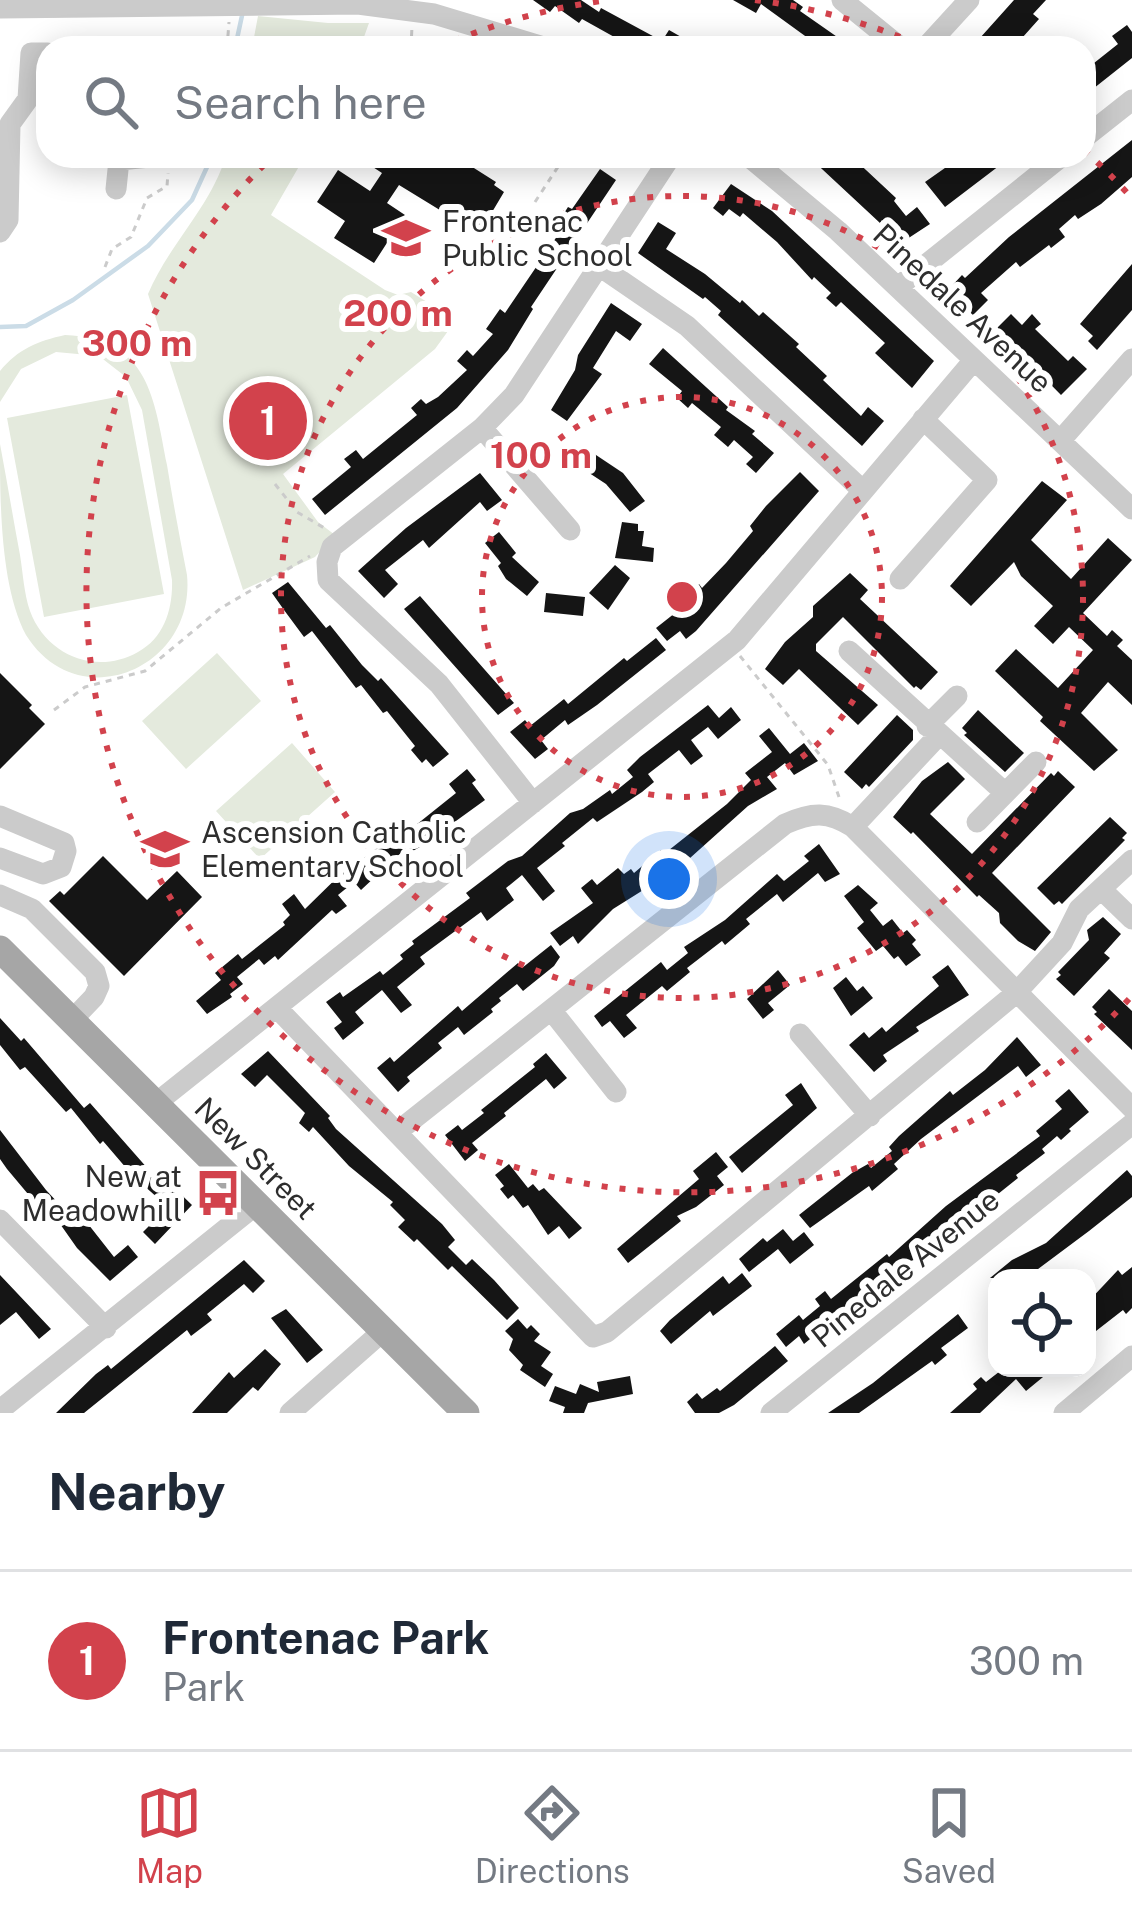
<!DOCTYPE html>
<style>
:root{--surface:#fff;--page:#f6f6f7;--text:#1f2937;--muted:#747a83;--line:#e0e1e3;--accent:#d2424c}
body{margin:0;font-family:"Public Sans",sans-serif;background:var(--page);color:var(--text)}
.controls{position:absolute;right:36px;bottom:36px;display:grid;overflow:hidden;border-radius:24px;box-shadow:0 6px 30px #0003}
.controls button{width:108px;height:108px;display:grid;place-items:center;padding:0;border:0;border-bottom:3px solid var(--line);background:var(--surface);color:var(--text);font:60px sans-serif}
.you{position:absolute;left:669px;top:879px;width:42px;height:42px;margin:-30px;border:9px solid #fff;border-radius:50%;background:#1a73e8;box-shadow:0 0 0 18px #1a73e833}
.badge{display:grid;place-items:center;width:78px;height:78px;border-radius:50%;background:var(--accent);color:#fff;font-size:39px;font-weight:700}
.pin{position:absolute;translate:-50% -50%;border:6px solid #fff;box-shadow:0 3px 12px #0006}
.list{margin:0;padding:0;list-style:none}
h2{display:flex;justify-content:space-between;align-items:center;height:156px;margin:0;padding:0 48px;font-size:51px}
h2 small{font-size:39px;font-weight:400;color:var(--muted)}
.list li{display:grid;grid-template-columns:78px 1fr auto;gap:36px;align-items:center;box-sizing:border-box;height:180px;padding:0 48px;border-top:3px solid var(--line)}
.list b{display:block;font-size:45px;white-space:nowrap}
.list p{margin:0;font-size:39px;white-space:nowrap;color:var(--muted)}
.list em{font-size:39px;font-style:normal;color:var(--muted)}
.icon{flex:none;width:66px;height:66px;fill:none;stroke:currentColor;stroke-width:2;stroke-linecap:round;stroke-linejoin:round}
.map{position:relative;flex:none;width:1132px;height:1413px;overflow:hidden}
.search{position:absolute;background:var(--surface);box-shadow:0 6px 30px #0003;left:36px;right:36px;top:36px;height:132px;display:flex;align-items:center;gap:30px;box-sizing:border-box;padding:0 42px;border-radius:36px;color:var(--muted);font-size:45px}
.sheet{height:336px;background:var(--surface)}
nav{display:flex;justify-content:space-around;align-items:center;box-sizing:border-box;height:168px;border-top:3px solid var(--line);background:var(--surface);font-size:33px;color:var(--muted)}
nav a{display:grid;justify-items:center;gap:6px}
nav .on{color:var(--accent)}
.map>svg:first-child{display:block}
.green{fill:#e4eadd}
.lines{fill:none;stroke-linecap:round;stroke-linejoin:round}
.stream{stroke:#cbdce7;stroke-width:4.5}
.building{fill:#151515}
.path{stroke:#cbcbcb;stroke-width:3;stroke-dasharray:6 6;stroke-linecap:butt}
.minor{stroke:#cbcbcb;stroke-width:21}
.major{stroke:#a6a6a6;stroke-width:27}
.ring{fill:none;stroke:#d2424c;stroke-width:6;stroke-dasharray:6 12}
.labels{text-anchor:middle;dominant-baseline:central;stroke-width:12;stroke-linejoin:round;paint-order:stroke}
.poi-label{font-size:30px;fill:#2e2e2e;stroke:#fff;text-anchor:start}
.street-label{font-size:30px;fill:#2e2e2e;stroke:#fff}
.centre{fill:#d2424c;stroke:#fff;stroke-width:6}
.ring-label{font-size:36px;text-anchor:middle;font-weight:bold;fill:#d2424c;stroke:#fff;stroke-width:12;stroke-linejoin:round;paint-order:stroke}
</style>
<div class="map">
<svg width="1132" height="1413" viewBox="0 0 1132 1413">
<rect width="100%" height="100%" fill="#fff"/>
<path class="green" d="M258 16 328 23H369L360 48H252Z
M226 156H305L271 215 385 290 398 295 411 292 456 320 435 349 283 474 318 522 335 535 315 557 243 590 148 294C169 244 210 208 226 156Z
M65 335C149 338 154 398 167 465 173 502 180 539 187 575 196 669 78 718 26 635 0 586 0 500 0 444 7 481 13 518 20 555 23 573 24 594 30 611 46 655 96 676 138 652 164 638 173 609 172 580L142 410 126 377 99 356 56 352 21 369 0 402V371C18 349 38 341 65 335Z
M127 395 164 594 44 617 7 418Z
M217 653 261 701 186 769 142 721Z
M292 743 335 792 260 859 216 811Z"/>
<g class="lines">
<path class="stream" d="M235 48 243 11
M0 327 26 326 73 300 148 246 192 200 212 156"/>
</g>
<path class="building" d="M533 0H581L599 12 601 8 662 41 669 30 683 38 677 48H634L582 19 579 23 555 6 550 12Z
M733 0H793L803 7 800 11 853 48H815L809 44 812 41 761 4 756 13Z
M1014 0H1046L1033 14 1039 19 1013 48H971Z
M1127 25 1132 32V58L1084 96V71L1118 44 1112 36Z
M1132 140V177L1101 204 1078 219 1075 215 1059 229 1065 237 1051 248 1049 245 1020 267 1016 262 981 293 988 300 973 315 962 305 964 302 949 289 962 275 965 278 1009 237Z
M356 156H455L496 182 494 185 504 192 479 234 399 185 387 203 405 215 374 263 334 238 345 221 317 202 338 170 370 191 382 173Z
M808 156H851L896 198 894 201 906 216 917 207 930 224 901 243 882 220 880 223Z
M962 156H1012L945 207 925 182Z
M600 169 616 180 531 307 533 309 508 350 457 408 325 515 312 499 351 467 344 459 356 450 363 459 417 415 411 408 421 399 426 404 438 397 467 370 457 361 467 350 473 356 493 334 486 329 500 309 505 313 566 223 561 218 568 207 572 209Z
M731 184 772 211 934 361 912 388 875 353 885 343 841 302 836 307 826 298 831 293 814 277 812 280 777 242 743 213 740 217 729 209 723 216 713 208Z
M658 222 676 233 666 249 705 274 740 303 742 300 759 316 763 312 799 344 796 347 827 376 823 380 861 416 868 407 884 421 862 446 718 315 721 311 705 297 703 299 638 253Z
M1132 264V310L1097 350 1088 341 1093 336 1080 324Z
M611 303 642 324 630 341 616 331 593 368 602 374 567 421 551 410 575 370 578 355Z
M1011 314 1022 325 1032 314 1041 324 1035 329 1068 361 1073 356 1087 369 1061 395 996 329Z
M663 348 728 407 726 410 755 431 752 434 774 453 756 473 746 464 753 457 734 440 728 447 714 435 721 427 692 403 688 408 677 398 682 391 649 364Z
M587 449 623 473 645 501 630 512 606 484 577 465Z
M800 472 819 491 696 631 686 639 680 631 667 641 656 628 689 602 685 598 699 584 702 588 726 563 753 531 750 526 766 506Z
M480 473 502 500 487 511 480 502 429 548 423 540 385 570 398 584 384 598 358 571 406 528Z
M1042 481 1067 500 1031 540 1071 579 1108 538 1132 560 1083 613 1107 636 1112 630 1123 640 1117 646 1132 660V705L1108 682 1081 713 1118 750 1094 771 1040 721 1043 717 995 671 1016 649 1058 688 1093 650 1069 627 1053 644 1034 626 1053 606 1021 576 1014 562 971 606 950 586Z
M622 522 638 524V531H644L642 546 654 548 653 562 615 558Z
M499 532 516 553 512 557 539 582 527 596 506 579 498 566 501 563 485 543Z
M615 565 630 578 608 610 589 593Z
M850 573 868 590 860 599 938 672 921 690 916 686 914 688 843 617 816 644V651L878 705 858 725 799 669 783 685 765 669 785 642 813 617V606Z
M288 582 326 628 330 625 362 665 378 681 381 678 449 754 433 767 426 759 422 763 411 750 415 746 387 711 383 713 361 685 356 688 312 631 304 637 284 610 272 593Z
M546 593 585 597 583 616 544 612Z
M420 596 514 703 498 715 404 609Z
M656 638 666 650 597 705 568 725 565 720 541 740 548 749 535 759 510 732 525 720 530 726 564 699 568 704 624 658 627 661Z
M0 673 32 705 29 708 45 724 0 769Z
M708 705 719 718 731 707 741 720 718 739 708 727 691 740 703 756 691 765 679 750 648 774 654 782 642 792 597 822 593 818 562 843 565 846 537 868 555 891 543 901 522 875 506 888 514 900 487 921 481 912 420 957 425 964 397 987 412 1005 401 1013 382 990 355 1012 364 1023 343 1040 334 1028 342 1022 326 1002 340 992 343 997 380 971 383 975 403 959 400 955 414 944 412 941 470 898 466 893 508 861 522 856 570 813 583 809 610 790 612 794 633 777 627 770 640 757Z
M978 710 1024 753 1005 772 964 735 967 733 962 728Z
M897 715 913 730V740L869 787 866 784 862 789 844 772Z
M769 728 790 754 804 743 818 761 794 775 785 763 767 777 777 789 748 806 680 867 613 909 578 944 573 936 560 946 550 933 593 903 581 888 592 879 597 885 618 868 624 874 631 869 634 873 661 850 664 854 727 804 751 780 745 773 772 752 759 736Z
M948 762 965 779 930 814 972 854 1051 773 1054 776 1058 771 1075 787 992 873 1051 932 1035 951 1018 941 1000 923 999 913 979 895 977 897 913 832 911 834 893 817 922 781Z
M467 769 476 780 472 783 485 800 420 847 407 854 404 850 361 890 354 882 338 895 347 906 336 914 332 910 278 960 275 956 264 965 259 959 237 977 243 984 230 994 232 997 207 1014 196 1001 221 980 215 973 238 954 242 959 285 925 283 922 290 915 282 904 294 894 305 909 353 862 355 865 382 844 386 849 456 793 449 784Z
M1110 817 1127 833 1122 838 1125 840 1062 904 1059 901 1054 905 1037 888Z
M819 844 840 874 825 882 818 873 783 902 777 894 746 919 750 924 725 945 722 941 687 968 690 972 667 991 662 986 626 1015 637 1028 624 1038 610 1021 602 1027 594 1016 661 962 667 970 688 953 684 947 725 920 777 874 784 881 809 861 804 856Z
M103 856 147 900 177 871 202 897 124 976 49 901 60 891 64 895Z
M858 885 878 903 870 910 883 926 892 919 903 933 907 930 916 940 912 944 921 955 906 966 898 956 894 959 883 946 876 951 857 928 864 922 844 896Z
M1103 917 1121 934 1104 953 1110 958 1074 996 1056 979 1061 975 1058 972 1089 940 1087 930Z
M551 945 560 957 554 966 523 991 517 984 499 998 501 1001 491 1009 493 1012 464 1035 458 1027 438 1043 442 1048 407 1077 410 1081 398 1092 377 1068 390 1057 394 1062 458 1006 462 1011 518 963 522 968Z
M948 965 969 995 916 1027 919 1031 883 1055 887 1061 874 1072 849 1045 864 1032 869 1038 882 1027 886 1032 939 986 932 977Z
M778 970 790 985 768 1003 774 1010 763 1019 747 999Z
M846 977 857 991 863 986 873 998 851 1016 833 988Z
M1109 989 1132 1011V1050L1094 1014 1097 1012 1092 1007Z
M0 1018 21 1041 24 1038 84 1108 90 1103 156 1178 160 1174 192 1205 155 1244 143 1232 168 1207 133 1176 103 1141 100 1144 71 1108 66 1112 25 1067 20 1070 0 1045Z
M1017 1037 1041 1065 1026 1077 1018 1066 921 1139 894 1164 898 1169 872 1191 869 1186 810 1228 799 1215 852 1173 868 1164 871 1168 892 1151 889 1147 899 1136 950 1091 953 1095 985 1070Z
M268 1051 330 1116 328 1118 336 1129 442 1224 455 1240 448 1247 466 1265 472 1259 494 1280 519 1308 507 1320 452 1266 448 1270 417 1239 414 1242 398 1227 405 1220 390 1205 393 1202 349 1166 313 1127 309 1132 299 1123 305 1113 267 1075 255 1087 241 1074Z
M546 1053 567 1078 554 1089 546 1079 504 1113 506 1116 472 1143 478 1150 465 1161 445 1135 458 1125 462 1130 484 1113 481 1110 535 1067 533 1064Z
M801 1083 817 1108 742 1173 729 1157 793 1105 785 1095Z
M1069 1089 1089 1112 1069 1129 1071 1131 1061 1140 1057 1136 1042 1149 1045 1153 1016 1175 1018 1178 973 1214 971 1211 945 1229 914 1260 903 1263 804 1344 799 1336 786 1347 776 1334 799 1315 803 1320 820 1306 815 1299 825 1291 831 1299 887 1254 889 1257 946 1206 1040 1136 1036 1131 1062 1109 1055 1101Z
M0 1130 46 1190 74 1220 81 1215 114 1257 128 1245 138 1257 110 1281 77 1248 58 1221 54 1225 7 1169 0 1159Z
M716 1152 728 1167 717 1176 724 1185 696 1207 677 1216 681 1221 628 1263 617 1249 699 1179 693 1171Z
M509 1164 528 1188 533 1184 539 1191 544 1188 582 1228 569 1239 559 1226 548 1235 528 1205 523 1208 513 1195 508 1199 500 1189 504 1186 495 1175Z
M1127 1170 1132 1176V1197L1089 1231 1030 1275 1028 1272 1020 1278H990L1012 1260 1046 1243Z
M783 1229 793 1241 804 1232 814 1245 790 1264 778 1249 749 1272 739 1259 763 1238 767 1242Z
M244 1260 265 1281 253 1293 244 1284 207 1314 212 1320 191 1336 187 1330 84 1413H56L96 1374 108 1365 111 1369Z
M1132 1267V1308L1126 1314 1123 1310 1087 1338V1303L1118 1270 1122 1275Z
M742 1273 752 1286 713 1316 710 1311 671 1344 660 1331 670 1320 723 1276 729 1284Z
M0 1275 51 1329 39 1339 16 1312 0 1325Z
M286 1309 323 1350 307 1363 271 1318Z
M958 1314 968 1328 941 1348 947 1355 935 1365 932 1361 859 1413H828L873 1383Z
M518 1319 527 1329 531 1325 540 1334 534 1341 551 1352 541 1366 553 1374 545 1387 520 1370 523 1365 509 1350 513 1339 505 1331Z
M775 1346 788 1361 734 1405 719 1413H695L687 1402 697 1393 702 1399 717 1388 720 1391Z
M265 1349 281 1364 258 1391 253 1387 227 1413H192L229 1372 234 1378Z
M1004 1368H1054L1026 1391 1016 1379 980 1413H950L977 1389 973 1384 981 1377 986 1382Z
M630 1376 633 1394 588 1403 584 1413H563L565 1407 549 1401 555 1386 576 1394 580 1384 599 1392 597 1382Z"/>
<g class="lines">
<path class="path" d="M227 48 229 22
M411 48 412 26
M535 202 565 156
M105 267 112 249 131 237 147 198 167 186 168 173
M275 484 297 512 326 529
M740 656 828 765 840 800
M54 710 85 687 145 671 221 608 310 556"/>
<path class="minor" d="M842 0 901 48
M0 8 358 4 434 14 547 48
M925 48 969 0
M1084 138 1132 100
M748 156 838 231 1132 509
M116 189 119 160 160 156
M0 232 8 220 10 124 28 99 31 53H48
M598 265 687 326 861 489
M898 287 1062 156
M482 428 570 530
M1060 441 1132 359
M900 579 987 480 923 419
M849 651 1004 792
M927 726 957 696
M533 803 439 684 328 580 327 562 332 547 482 428 514 395 671 156
M0 816 64 843 66 851 61 867 43 874 0 858
M977 822 1036 762
M853 827 938 736
M1101 889 1132 919
M0 895 32 909 95 972 99 986 94 997 72 1020
M277 1008 593 1337 607 1332 1016 993 1062 943 1079 909 1132 860
M552 1011 616 1092
M800 1034 870 1116
M155 1104 737 640 974 360
M397 1132 785 824C812 812 828 811 853 827L1132 1108
M0 1220 106 1328
M0 1410 257 1204
M290 1413 383 1331
M771 1413 1132 1124
M1064 1413 1132 1356"/>
<path class="major" d="M0 949 466 1413"/>
</g>
<g class="ring">
<circle cx="682" cy="597" r="200"/>
<circle cx="682" cy="597" r="401"/>
<path d="M1129 999A601 601 0 1 1 272 157M438 48A601 601 0 0 1 609 0M755 0A601 601 0 0 1 926 48M1084 150A601 601 0 0 1 1129 195"/>
</g>
<defs>
<symbol id="school-bare" viewBox="-9 -9 18 18"><path d="M0-5L7-2L0 1L-7-2ZM-4 1L0 2.5L4 1V4Q0 6-4 4Z" fill="#d2424c" stroke="#fff" stroke-width="2.5" paint-order="stroke"/></symbol>
<symbol id="bus-bare" viewBox="-9 -9 18 18"><path d="M-5-6H5V4H4V6H2V4H-2V6H-4V4H-5ZM-3.5-4V0h7V-4ZM-3.5 1.2v1.5H-2V1.2ZM2 1.2v1.5H3.5V1.2Z" fill="#d2424c" stroke="#fff" stroke-width="2.5" paint-order="stroke"/></symbol>
</defs>
<g fill-rule="evenodd">
<use href="#school-bare" x="373" y="205" width="66" height="66"/>
<use href="#school-bare" x="132" y="816" width="66" height="66"/>
<use href="#bus-bare" x="185" y="1160" width="66" height="66"/>
</g>
<g class="labels">
<g class="poi-label">
<text x="442" y="221">Frontenac<tspan x="442" dy="34">Public School</tspan></text>
<text x="201" y="832">Ascension Catholic<tspan x="201" dy="34">Elementary School</tspan></text>
<text x="182" y="1176" text-anchor="end">New at<tspan x="182" dy="34">Meadowhill</tspan></text>
</g>
<g class="street-label">
<text transform="translate(963 308) rotate(43)">Pinedale Avenue</text>
<text transform="translate(256 1158) rotate(45)">New Street</text>
<text transform="translate(905 1268) rotate(-39)">Pinedale Avenue</text>
</g>
</g>
<circle cx="682" cy="597" r="18" class="centre"/>
<g class="ring-label">
<text x="398" y="326">200 m</text>
<text x="137" y="356">300 m</text>
<text x="541" y="468">100 m</text>
</g>
</svg>
<div class="controls">
<button><svg class="icon" aria-label="locate" viewBox="0 0 24 24"><circle cx="12" cy="12" r="6"/><path d="M12 2v4M12 18v4M2 12h4M18 12h4"/></svg></button>
</div>
<div class="you"></div>
<div class="pin badge" style="left:268px;top:421px">1</div>
<div class="search"><svg class="icon" aria-label="search" viewBox="0 0 24 24"><circle cx="10" cy="10" r="6"/><path d="M15 15l6 6"/></svg>Search here</div>
</div>
<section class="sheet">
<h2>Nearby<small></small></h2>
<ul class="list">
<li><span class="badge">1</span><div><b>Frontenac Park</b><p>Park</p></div><em>300 m</em></li>
</ul>
</section>
<nav>
<a class="on"><svg class="icon" aria-label="map" viewBox="0 0 24 24"><path d="M3 6l6-2 6 2 6-2v14l-6 2-6-2-6 2zM9 4v14M15 6v14"/></svg>Map</a>
<a><svg class="icon" aria-label="directions" viewBox="0 0 24 24"><path d="M12 3l9 9-9 9-9-9zM9 14v-3h6M13 9l2 2-2 2"/></svg>Directions</a>
<a><svg class="icon" aria-label="saved" viewBox="0 0 24 24"><path d="M7 4h10v16l-5-4-5 4z"/></svg>Saved</a>
</nav>
